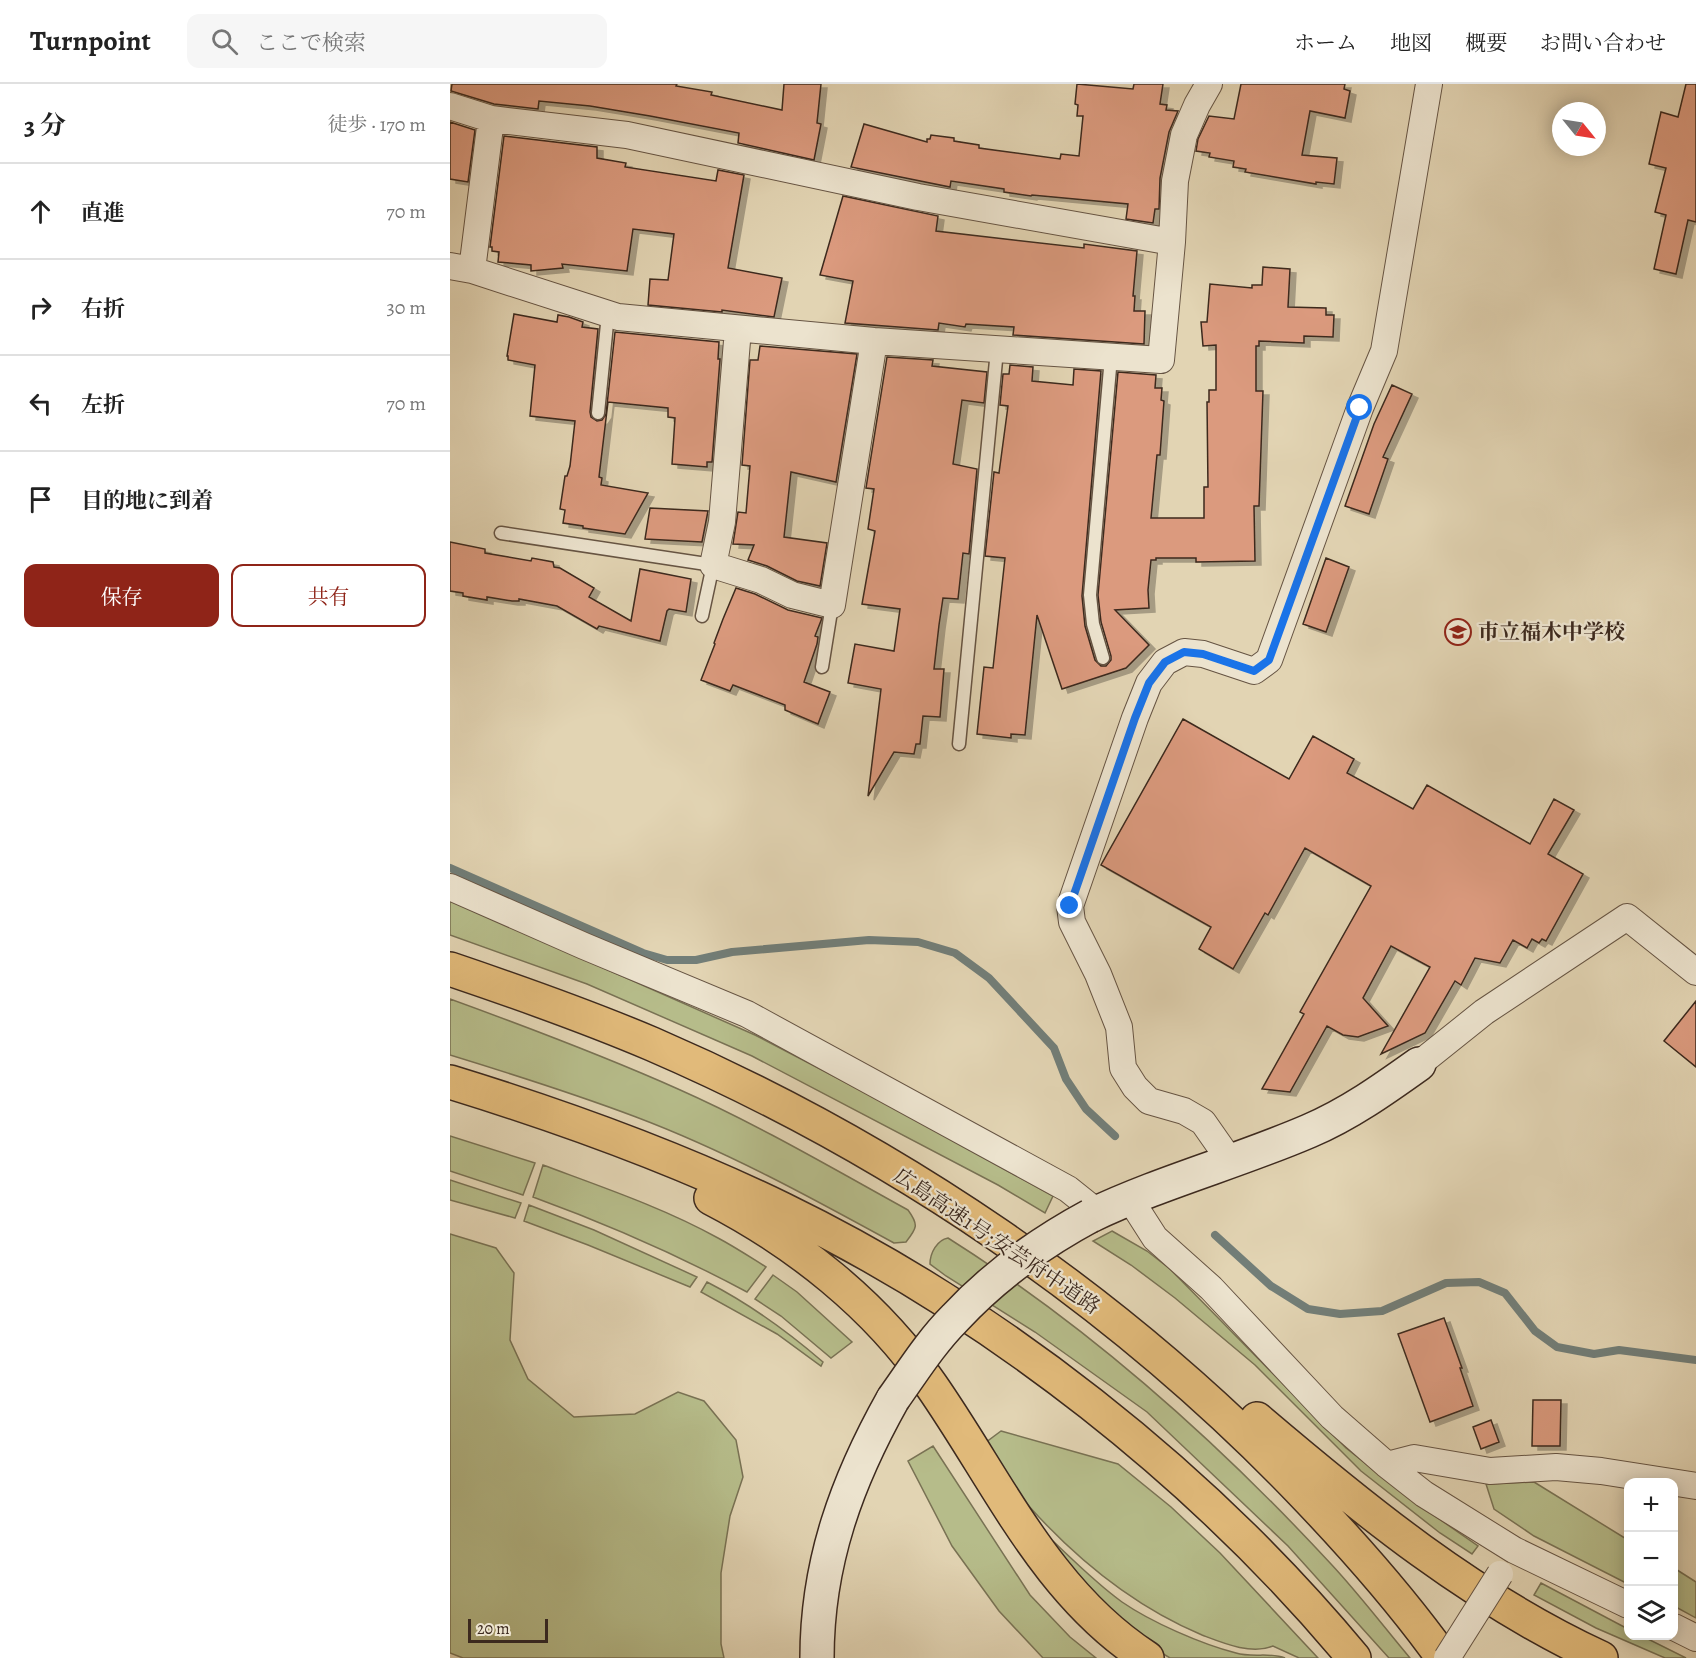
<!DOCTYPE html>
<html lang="ja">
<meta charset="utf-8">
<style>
:root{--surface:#fff;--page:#f6f6f6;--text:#222;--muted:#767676;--line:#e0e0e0;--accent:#8f2418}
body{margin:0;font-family:Alegreya,"Noto Serif JP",serif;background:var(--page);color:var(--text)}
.controls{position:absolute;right:18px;bottom:18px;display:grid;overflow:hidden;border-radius:12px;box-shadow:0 3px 15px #0003}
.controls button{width:54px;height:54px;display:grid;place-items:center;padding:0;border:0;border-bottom:2px solid var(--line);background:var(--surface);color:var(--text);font:30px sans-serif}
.compass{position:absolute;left:1102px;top:18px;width:54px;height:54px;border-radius:50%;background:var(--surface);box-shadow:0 3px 15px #0003;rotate:120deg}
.scale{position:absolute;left:18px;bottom:15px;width:80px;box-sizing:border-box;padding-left:6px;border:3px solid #3c291e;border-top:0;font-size:16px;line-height:21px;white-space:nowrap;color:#3c291e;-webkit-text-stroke:4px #ece3ce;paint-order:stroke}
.stop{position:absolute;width:18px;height:18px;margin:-14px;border:4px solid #1a73e8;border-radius:50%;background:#fff}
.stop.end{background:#1a73e8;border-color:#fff;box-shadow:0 2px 6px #0008}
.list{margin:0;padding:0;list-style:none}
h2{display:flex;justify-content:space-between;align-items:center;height:78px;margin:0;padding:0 24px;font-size:26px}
h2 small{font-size:20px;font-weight:400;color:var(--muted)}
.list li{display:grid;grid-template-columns:39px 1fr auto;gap:18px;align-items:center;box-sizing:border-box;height:96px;padding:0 24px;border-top:2px solid var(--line)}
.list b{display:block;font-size:22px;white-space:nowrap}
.list em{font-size:20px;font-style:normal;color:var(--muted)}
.actions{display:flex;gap:12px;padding:18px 24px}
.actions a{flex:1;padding:14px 0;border:2px solid var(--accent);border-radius:12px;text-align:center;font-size:21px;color:var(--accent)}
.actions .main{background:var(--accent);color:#fff}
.icon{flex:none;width:33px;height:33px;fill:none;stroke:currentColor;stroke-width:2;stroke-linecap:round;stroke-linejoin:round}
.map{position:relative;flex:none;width:1246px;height:1574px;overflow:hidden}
header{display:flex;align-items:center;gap:36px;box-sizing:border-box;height:84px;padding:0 30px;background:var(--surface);border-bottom:2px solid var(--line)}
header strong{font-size:28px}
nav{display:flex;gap:33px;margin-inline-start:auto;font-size:21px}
.search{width:420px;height:54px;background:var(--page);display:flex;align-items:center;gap:15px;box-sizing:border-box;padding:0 21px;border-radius:12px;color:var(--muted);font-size:22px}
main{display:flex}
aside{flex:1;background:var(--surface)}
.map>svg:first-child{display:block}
.green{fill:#b6bc8a;stroke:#797254;stroke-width:1.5}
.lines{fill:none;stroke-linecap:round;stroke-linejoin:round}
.stream{stroke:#727e78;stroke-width:8}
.building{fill:#db9a7e;stroke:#3c291e;stroke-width:1.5;filter:url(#shadow)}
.lane-casing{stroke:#665443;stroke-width:15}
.street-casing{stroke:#665443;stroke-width:28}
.secondary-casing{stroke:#3c291e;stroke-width:36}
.highway-casing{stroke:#3c291e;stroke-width:36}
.lane{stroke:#ece3ce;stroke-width:12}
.street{stroke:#ece3ce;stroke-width:26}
.secondary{stroke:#ece3ce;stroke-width:33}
.highway{stroke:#e1ba7a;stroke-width:33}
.street-bridge-casing{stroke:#665443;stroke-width:28;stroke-linecap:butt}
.secondary-bridge-casing{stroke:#3c291e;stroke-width:36;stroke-linecap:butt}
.street-bridge{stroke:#ece3ce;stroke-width:26}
.secondary-bridge{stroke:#ece3ce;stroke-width:33}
.route{stroke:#1a73e8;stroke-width:8}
.labels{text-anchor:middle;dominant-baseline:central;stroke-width:4.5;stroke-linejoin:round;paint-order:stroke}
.poi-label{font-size:21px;font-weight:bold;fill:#3c291e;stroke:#ece3ce;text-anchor:start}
.street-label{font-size:21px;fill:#3c291e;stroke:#ece3ce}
</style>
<header>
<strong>Turnpoint</strong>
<div class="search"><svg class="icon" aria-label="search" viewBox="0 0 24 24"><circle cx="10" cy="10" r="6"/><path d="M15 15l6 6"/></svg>ここで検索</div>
<nav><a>ホーム</a><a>地図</a><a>概要</a><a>お問い合わせ</a></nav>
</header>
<main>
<aside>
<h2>3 分<small>徒歩 · 170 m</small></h2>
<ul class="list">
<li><svg class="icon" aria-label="ahead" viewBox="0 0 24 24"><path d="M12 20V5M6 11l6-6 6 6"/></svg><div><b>直進</b></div><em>70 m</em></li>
<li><svg class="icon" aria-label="right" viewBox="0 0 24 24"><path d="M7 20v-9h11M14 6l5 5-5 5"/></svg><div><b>右折</b></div><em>30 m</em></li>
<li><svg class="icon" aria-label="left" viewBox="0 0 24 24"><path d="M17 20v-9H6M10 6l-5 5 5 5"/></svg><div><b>左折</b></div><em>70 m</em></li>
<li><svg class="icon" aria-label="arrive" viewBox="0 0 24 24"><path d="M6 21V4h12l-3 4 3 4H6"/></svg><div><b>目的地に到着</b></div></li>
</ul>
<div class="actions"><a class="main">保存</a><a>共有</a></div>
</aside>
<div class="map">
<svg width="1246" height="1574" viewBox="0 0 1246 1574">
<defs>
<filter id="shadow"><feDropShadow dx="6" dy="4" stdDeviation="0" flood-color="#0004"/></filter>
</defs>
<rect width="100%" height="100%" fill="#e2d4b3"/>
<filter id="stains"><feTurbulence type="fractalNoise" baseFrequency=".00333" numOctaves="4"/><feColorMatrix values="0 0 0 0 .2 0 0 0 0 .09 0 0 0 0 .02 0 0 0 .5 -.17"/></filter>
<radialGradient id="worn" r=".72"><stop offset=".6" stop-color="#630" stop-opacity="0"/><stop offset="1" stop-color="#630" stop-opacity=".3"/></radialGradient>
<path class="green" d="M0 816 305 951 435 1019 603 1112 595 1129 548 1101 302 972 137 900 0 851Z
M0 915C77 943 154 972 228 1005 307 1040 382 1084 458 1126 469 1141 467 1144 456 1158L444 1159C360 1113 276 1067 186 1033 125 1010 62 990 0 971Z
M0 1052 85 1079 73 1111 0 1087Z
M93 1081C152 1103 214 1124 268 1154 285 1163 300 1173 316 1183L297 1208C228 1171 157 1140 83 1113Z
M0 1096 71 1119 65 1134 0 1116Z
M79 1121 144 1146 247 1193 240 1203 138 1161 74 1137Z
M662 1147 697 1167 720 1185 896 1364 962 1416 1028 1462 1022 1470 990 1449 911 1387 805 1281 725 1214 681 1181 643 1157Z
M0 1150 46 1164 64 1189 60 1256 78 1295 124 1333 185 1330 228 1308 254 1317 286 1356 293 1393 280 1432 271 1489V1560L274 1574H13L0 1569Z
M498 1154C639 1243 768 1358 881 1480 909 1510 934 1543 960 1574H939L838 1462 697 1328 585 1248 496 1192 480 1180C480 1169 487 1156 498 1154Z
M323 1191 347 1208 402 1258 381 1274 331 1232 305 1215Z
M257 1198C300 1220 337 1247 373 1278L371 1282 327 1250 251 1208Z
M551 1347 668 1380 721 1423 770 1469 868 1574H849L823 1562C801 1571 773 1559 752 1551 683 1522 626 1475 577 1420 561 1402 549 1379 535 1359Z
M483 1362 580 1511 620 1553 646 1574H593L549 1527 502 1462 458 1377Z
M1084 1398 1178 1456V1500L1084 1452 1044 1425 1036 1400Z
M603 1457C625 1478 647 1500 672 1518 701 1538 751 1560 786 1569 802 1574 821 1568 835 1574H720L690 1556 621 1490Z
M1224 1484 1246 1498V1534L1224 1522Z
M1091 1499 1178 1545V1552H1192L1236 1574H1215L1146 1544 1084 1511Z"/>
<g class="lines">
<path class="stream" d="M0 784 193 869 217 876H246L282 868 419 856 468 858 505 869 539 894 604 964 616 995 636 1025 665 1052
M765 1151 821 1202 858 1225 890 1230 932 1227 996 1199 1029 1198 1055 1209 1085 1247 1107 1263 1144 1270 1169 1266 1246 1276"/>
</g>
<path class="building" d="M2 0H227L226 2 262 8 261 11 332 26 334 0H371L367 39 371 40 364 76 288 59 289 49 200 32 140 22 89 17 88 25 44 20 1 7Z
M627 0 683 5 684 0H713L710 20 717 21 716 26 728 27 719 48 710 94 709 125H705L703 139 676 135 678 120 582 111 581 112 554 108V105L501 97 500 103 401 83 414 40 477 58V55H480L481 51 504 54V57L529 61V64L610 75 611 70 629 72 633 32H627L628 21 625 20Z
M791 0H895L894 5 900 7 895 34 860 27 852 71 887 74 884 100 866 98V100L795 88 796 85 783 83 784 77 759 73 760 69 746 67 748 55 759 32 784 35Z
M1236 0H1246V138L1238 136 1226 190 1204 185 1216 131 1205 128 1216 84 1199 80 1211 28 1228 33Z
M0 38 25 46 18 98 0 95Z
M54 52 147 63V74L176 79 175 83 266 97 268 86 294 91 278 184 332 194 324 233 272 226V228L198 221 200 195 218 196 224 150 183 145 177 187 112 180 113 184 81 187V181L48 178 49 168 42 167V163H40Z
M393 112 488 132 486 147 634 164V160L687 167 683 212H685L684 227H695L694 260 563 251 564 243 516 240 515 243 489 239 488 246 395 239 403 197 370 191Z
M813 183 840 185 838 223 876 224V231H884L883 253 854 252V259L809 257V262H806V307H813L809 422H804L805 477 746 478V474H706V476H701L698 506 699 524 665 526 699 561 676 584 612 605 587 531 575 651 561 650V654L527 650 534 583 543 584 555 474 535 472 544 388 549 389 558 322 550 321 553 290H559L560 281 583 283 582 297 623 301 624 285 651 287 632 512 635 542 645 576 651 582H656L661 576V572L651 538 648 511 668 288 706 291 705 304H712L711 316 714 317 710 371H707L701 434H754V403H758L757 318H759V306H766V261L753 262 751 238H757L760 200 802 204V201H812Z
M64 230 107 238 108 231 119 233 133 238 132 243 148 245 140 328 141 333 147 337 152 336 156 330 165 248 269 258 268 275H270L262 378H257V383L222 380 225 334 218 333V324L158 318 149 393 152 394 151 401 198 409 175 450 133 444V442L113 439 115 426 110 425 115 392H117L120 382 125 337 80 332 85 281 58 276V272H57Z
M310 262 407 270 386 398 341 388 334 453 377 459 370 502 347 497 317 482 298 476 304 461 283 460 288 428 296 429 300 382 292 381 300 276H308Z
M437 273 483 276 482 282 537 288 534 319 512 316 503 380 527 385 519 470 513 469 508 515 493 514 489 541 484 585H494L490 633 473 632 470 660H466L464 670 444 668 418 712 431 605 398 599 405 560 444 567 450 525 412 520 425 447 418 445 424 405 416 404Z
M942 301 962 310 933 373 938 375 919 430 895 422 924 340Z
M200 424 258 427 252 458 195 455Z
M0 458 35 465V469L81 477 82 474 103 478 104 483 110 484 144 504 139 513 181 537 190 485 241 495 236 528 219 525 217 527 210 557 149 542 147 545 107 522 69 515V517H62L37 513V516L13 512V509L0 507Z
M876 474 899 483 876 548 853 540Z
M286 504 305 510 338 526 372 534 365 552 368 553 367 560 354 598 380 608 368 640 335 626V621L283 601 280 607 251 596 265 560 264 559 273 535Z
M733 635 839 695 863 652 904 675 897 689 963 725 977 701 1080 760 1104 715 1124 726 1098 770 1133 790 1096 857 1092 855 1089 859 1082 855 1077 864 1063 856 1050 879 1025 874 1011 901 1005 897 975 949 931 970 980 883 941 862 913 914 938 942 908 953 893 951 877 942 840 1008 812 1005 854 930 850 928 921 802 855 764 818 831 815 829 783 885 749 865 761 843 651 781Z
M1246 917V983L1214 957Z
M994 1234 1012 1284H1010L1023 1322 980 1338 948 1250Z
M1083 1316H1111L1110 1362H1082Z
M1041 1336 1049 1358 1031 1365 1023 1343Z"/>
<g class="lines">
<defs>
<path id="lane" d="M148 329 158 230
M51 449 263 481 252 532
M653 574 643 540 640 511 661 273
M372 583 382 521
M509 660 547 266"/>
<path id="street" d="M0 22 41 35 177 51 468 113 722 158
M0 182 22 186 168 233 424 257 711 276 722 158 725 97 734 51 747 21 759 0
M22 186 41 35
M288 245 272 438 263 481 311 496 342 511 382 521 424 257
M0 803 134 862 297 930 618 1105 648 1129
M969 980 1034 928 1177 833 1246 888
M781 1078 753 1038 734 1027 699 1017 685 1003 673 984 669 943 648 890 622 838 620 822 685 634 699 599 715 578 734 568 753 570 804 587 819 576 910 324 934 267 979 0
M680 1115 705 1154 761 1204 882 1333 937 1381 974 1410 1064 1466 1178 1521
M937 1381 964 1374 1040 1387 1106 1383 1151 1387 1246 1402
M1224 1543 1246 1554"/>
<path id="secondary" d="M640 1132C711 1098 787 1078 859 1047 899 1030 934 1005 969 980
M367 1574C367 1478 397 1397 443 1315"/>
<path id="highway" d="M0 885C68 908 136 932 202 960 443 1064 667 1216 849 1405 900 1458 950 1514 993 1574
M0 998C114 1033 225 1073 332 1125 546 1229 752 1391 904 1574
M261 1114C346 1158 426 1221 481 1301 548 1397 596 1509 697 1574
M807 1335C914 1426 1023 1515 1151 1574"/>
</defs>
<use href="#lane" class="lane-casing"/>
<use href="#street" class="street-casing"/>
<use href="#secondary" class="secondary-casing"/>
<use href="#highway" class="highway-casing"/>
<use href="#lane" class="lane"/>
<use href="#street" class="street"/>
<use href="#secondary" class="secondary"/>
<use href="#highway" class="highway"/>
<defs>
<path id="street-bridge" d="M997 1574 1050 1490"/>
<path id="secondary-bridge" d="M443 1315C463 1287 481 1258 505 1234 544 1192 590 1159 640 1132"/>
</defs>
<use href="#street-bridge" class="street-bridge-casing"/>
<use href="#secondary-bridge" class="secondary-bridge-casing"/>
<use href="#street-bridge" class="street-bridge"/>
<use href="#secondary-bridge" class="secondary-bridge"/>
</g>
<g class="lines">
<path class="route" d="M620 822 685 634 699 599 715 578 734 568 753 570 804 587 819 576 910 324"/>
</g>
<defs>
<symbol id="school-ring" viewBox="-11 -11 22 22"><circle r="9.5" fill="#ece3ce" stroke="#8f2418" stroke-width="1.5"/><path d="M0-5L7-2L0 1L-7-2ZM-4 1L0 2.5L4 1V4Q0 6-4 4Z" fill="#8f2418"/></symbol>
</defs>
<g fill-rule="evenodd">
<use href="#school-ring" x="993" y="533" width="30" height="30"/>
</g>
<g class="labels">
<g class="poi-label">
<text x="1028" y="548">市立福木中学校</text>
</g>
<g class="street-label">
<text transform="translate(547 1157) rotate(34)">広島高速1号;安芸府中道路</text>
</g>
</g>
<rect width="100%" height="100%" filter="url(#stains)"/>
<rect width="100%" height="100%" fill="url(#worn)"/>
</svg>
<div class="controls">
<button>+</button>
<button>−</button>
<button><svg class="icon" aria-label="layers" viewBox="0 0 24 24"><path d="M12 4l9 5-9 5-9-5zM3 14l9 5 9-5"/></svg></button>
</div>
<svg class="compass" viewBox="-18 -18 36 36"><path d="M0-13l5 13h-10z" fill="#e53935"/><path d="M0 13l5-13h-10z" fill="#767676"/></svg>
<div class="scale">20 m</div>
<div class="stop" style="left:910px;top:324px"></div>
<div class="stop end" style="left:620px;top:822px"></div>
</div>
</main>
